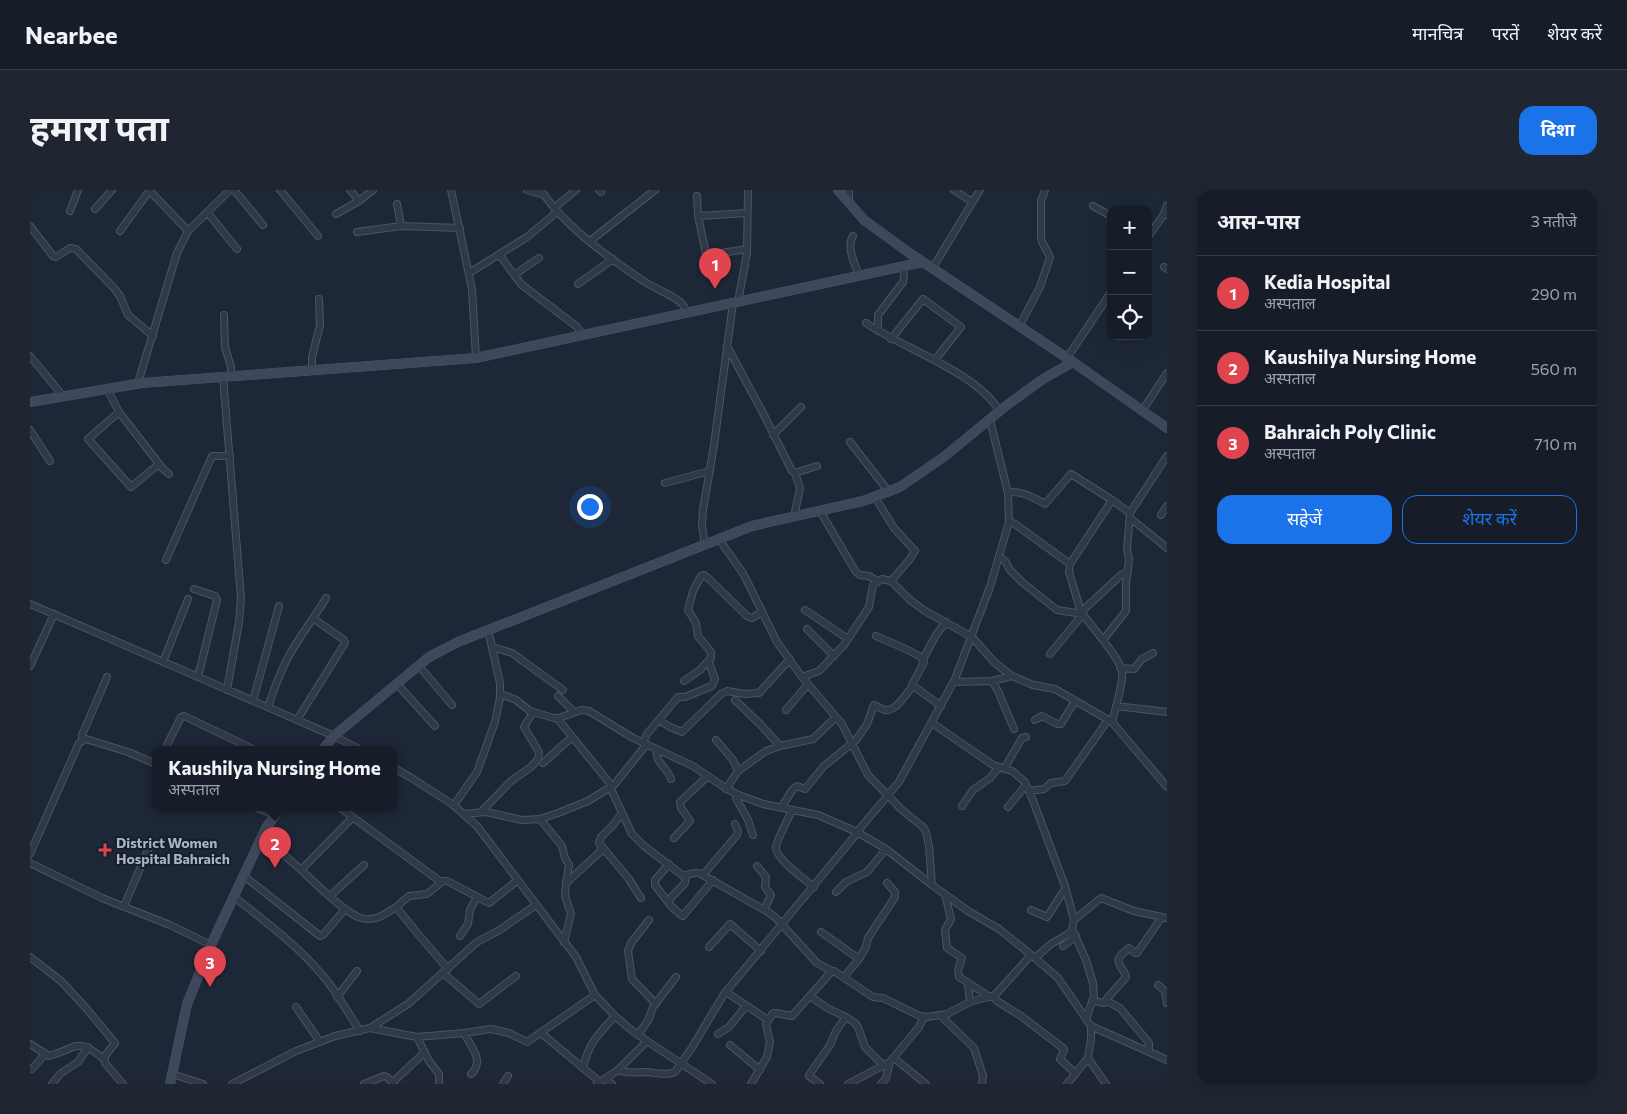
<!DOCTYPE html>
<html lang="hi">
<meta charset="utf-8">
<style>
:root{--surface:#161d29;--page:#1f2631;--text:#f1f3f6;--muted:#9ea2a8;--line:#353b46;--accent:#1a73e8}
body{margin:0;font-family:Commissioner,"Noto Sans Devanagari",sans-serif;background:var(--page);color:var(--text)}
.controls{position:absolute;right:15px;top:15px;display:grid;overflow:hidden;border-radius:10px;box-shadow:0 5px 20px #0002}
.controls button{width:45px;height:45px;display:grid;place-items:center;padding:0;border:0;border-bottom:1px solid var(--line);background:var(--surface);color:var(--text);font:25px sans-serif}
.you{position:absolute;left:559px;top:316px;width:18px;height:18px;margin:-12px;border:4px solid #fff;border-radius:50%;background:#1a73e8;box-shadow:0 0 0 8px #1a73e833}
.badge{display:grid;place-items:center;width:32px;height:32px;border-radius:50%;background:var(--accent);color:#fff;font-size:16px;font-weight:700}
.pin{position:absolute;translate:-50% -41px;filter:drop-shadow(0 1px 2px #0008)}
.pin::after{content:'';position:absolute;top:26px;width:18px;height:15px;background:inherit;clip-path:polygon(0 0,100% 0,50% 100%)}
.popup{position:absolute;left:122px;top:556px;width:245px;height:65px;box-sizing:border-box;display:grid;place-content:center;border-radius:10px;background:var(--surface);filter:drop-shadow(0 1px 4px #0005);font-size:16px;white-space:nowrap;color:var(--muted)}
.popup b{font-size:19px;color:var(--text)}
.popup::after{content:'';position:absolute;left:50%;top:100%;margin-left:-10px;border:10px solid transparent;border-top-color:var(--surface)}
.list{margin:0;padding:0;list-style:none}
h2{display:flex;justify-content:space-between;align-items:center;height:65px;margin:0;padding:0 20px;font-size:21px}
h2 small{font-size:16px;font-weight:400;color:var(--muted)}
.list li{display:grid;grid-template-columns:32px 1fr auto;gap:15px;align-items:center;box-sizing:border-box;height:75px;padding:0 20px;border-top:1px solid var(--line)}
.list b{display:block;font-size:19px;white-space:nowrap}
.list p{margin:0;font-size:16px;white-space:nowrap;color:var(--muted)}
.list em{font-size:16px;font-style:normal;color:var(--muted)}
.actions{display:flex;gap:10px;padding:15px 20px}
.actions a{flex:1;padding:11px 0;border:1px solid var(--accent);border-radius:15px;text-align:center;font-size:18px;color:var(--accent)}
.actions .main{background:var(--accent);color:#fff}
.icon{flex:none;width:28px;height:28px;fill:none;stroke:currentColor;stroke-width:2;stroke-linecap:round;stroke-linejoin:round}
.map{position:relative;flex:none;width:1137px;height:894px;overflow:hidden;border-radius:15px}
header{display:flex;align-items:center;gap:30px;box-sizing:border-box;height:70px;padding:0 25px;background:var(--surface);border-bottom:1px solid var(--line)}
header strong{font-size:24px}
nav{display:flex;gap:28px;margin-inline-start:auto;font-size:18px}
.intro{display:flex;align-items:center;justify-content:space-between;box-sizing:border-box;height:120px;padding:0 30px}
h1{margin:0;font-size:35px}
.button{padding:12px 22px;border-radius:15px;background:var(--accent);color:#fff;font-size:18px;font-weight:700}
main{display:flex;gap:30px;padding:0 30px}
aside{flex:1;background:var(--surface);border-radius:15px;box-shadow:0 5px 20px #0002}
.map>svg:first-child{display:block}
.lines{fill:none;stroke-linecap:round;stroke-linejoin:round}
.street-casing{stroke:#4b5463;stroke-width:8}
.secondary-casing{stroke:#4b5463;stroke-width:10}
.street{stroke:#303947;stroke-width:6}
.secondary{stroke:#3e485b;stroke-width:9}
.health-dot{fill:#e0444e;stroke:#161f2b;stroke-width:2}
.labels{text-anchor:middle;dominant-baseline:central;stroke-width:4;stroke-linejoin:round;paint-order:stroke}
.poi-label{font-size:14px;font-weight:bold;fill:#aab4c5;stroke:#161f2b;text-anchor:start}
</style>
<header>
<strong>Nearbee</strong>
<nav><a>मानचित्र</a><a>परतें</a><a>शेयर करें</a></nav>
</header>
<div class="intro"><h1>हमारा पता</h1><a class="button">दिशा</a></div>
<main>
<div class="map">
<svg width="1137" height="894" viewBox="0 0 1137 894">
<rect width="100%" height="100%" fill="#1d2737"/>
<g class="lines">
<defs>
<path id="street" d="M119 0 158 41
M204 0 233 35
M250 0 288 46
M320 0 329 11 343 0
M421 0 442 99 446 168
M497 0 514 5
M511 0C533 35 580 69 615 92 626 99 638 103 649 111L653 115 658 123
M569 0 571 2
M924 0 942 12
M667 6 668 26 676 64 679 65 717 59
M819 12V0
M367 14 371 36
M1063 16 1081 26
M524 18 546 0
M65 19 82 0
M40 21 48 0
M177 22 207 59
M306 24 329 11
M1134 24 1137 15
M668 26 717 23
M0 36 23 66 26 67 40 58 46 59 84 98 90 106 98 125 123 146
M90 41 120 0
M327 42 371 36 430 38
M823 46C816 57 825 74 829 86
M1118 47 1134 24 1137 25
M560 51 625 0
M469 64 484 85 492 95 546 136 553 145
M1134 77 1137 79
M902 79 950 0
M439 83 497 47 527 22
M484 85 509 68
M548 94 583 69
M708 112 717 63 718 0
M194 125 195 157 201 177V186
M836 133C874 159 947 182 970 222
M989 137 1010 97 1020 67 1012 52 1011 47V11L1015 0
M848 141V125L873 92 874 87 873 77
M861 149 893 109 931 137 905 170
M697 156 733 223 762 281 765 283 787 276
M0 166 33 206
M1037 168 1081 102
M282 180V167L290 135 289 109
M193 187 211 408 209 432 197 500
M108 193 147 63 158 41 200 0
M77 199 89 222 133 279 139 284
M1112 221 1137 183
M89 222 58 249 101 297 129 274
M0 240 20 271
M743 245 771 217
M820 252 859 302
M635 293 680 281
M978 302C993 301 1002 307 1015 314L1041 284 1082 310 1100 323 1137 266
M845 307 864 338 885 361 880 369 861 391
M790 321 826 382 830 385 839 386 847 391
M1131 325 1137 316
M764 327 770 298 765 283
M1100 328 1137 358
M979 332 985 334 1040 374 1082 310
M689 349 714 385 747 452 772 487 812 534 838 585 872 620 893 637 896 642 899 656 902 695
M675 355 672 335 673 320 684 255 703 113
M969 366 975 371 980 380 992 392 1027 420 1053 424
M136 370 182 266H200
M1040 374 1039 382 1051 422 1073 450 1096 421V394L1099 370 1097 359 1100 323
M164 399 185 406 187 410 168 487
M0 414 304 546 329 559
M775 420 818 449
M1051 422 1091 385 1098 382
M777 439 804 466
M846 446C862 454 879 458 893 469L894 472 882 495 911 516
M462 457 482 463 533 500
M1020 464 1053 424
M893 469 906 445 916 432
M133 472 158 409
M0 476 24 424
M389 476 422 515
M1090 478 1104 479 1112 469 1123 463
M772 487 789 481 814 455 839 417 843 395 852 389 861 391 880 410 895 421 942 447 965 473 982 486 1003 495 1025 499 1082 532C1085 521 1094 490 1092 481 1089 469 1080 460 1073 450
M654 491 670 480 681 468V462L668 446 666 433 658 420 663 401 671 386 674 385 678 388 717 426 722 428 732 422
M962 491 968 501 984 539
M924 492 962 491 982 486
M367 494 405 536
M471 504 486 510 500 521 524 528H529L551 520 559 521 603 548 663 576 691 595 706 604 733 614 788 625 827 642 856 659 902 695 938 721 969 739 1005 768 1028 788 1061 836 1137 870
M528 506 544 522
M705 510 731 535 750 556
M223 511 249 416
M1086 516 1137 522
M238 517C244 499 250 481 260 464 271 444 285 427 296 408
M756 520 778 494
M527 528 582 596
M267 530 315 453 314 450 284 429
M629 530 640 537 652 542 691 504 697 501 715 504 729 503 760 469
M1005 530 1012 526 1027 534H1031L1045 511
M1082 532 1137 597
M902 533 963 575 982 581 995 592 1002 608 1035 696 1044 730 1042 739 1056 770 1063 793 1064 806 1056 829
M52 550V545L77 487
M686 550 703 570 708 581
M613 553 617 544 648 507H655L682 496 685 489 679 473
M135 559 151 527 154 526 223 559
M627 560C624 572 638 578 641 589
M513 573 542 547
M364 578 380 587 422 614 447 636 546 767 565 805 585 826 600 839 617 851 682 894
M974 579 992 548 996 547
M580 597 602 644 614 656 652 685C658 687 662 681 669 683L738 722 746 728 787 773 802 781 762 826 746 823H743L736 834 740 852 737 867 721 894
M696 599 708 581 736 561 750 556 783 549 806 527
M999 601 1014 599 1021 593 1035 591 1078 530
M706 604V608L718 630 723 645
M424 615 447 582 465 532 470 507V493L458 440
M932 616 943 600 960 588 969 577
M225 617 245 625
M309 617 411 692
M978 617 996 595
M751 618 763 599 767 596 775 599 776 598 794 576 826 550 837 534 844 515C847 516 851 519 855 520 867 521 876 504 882 497
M762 620C758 630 747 649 746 657 745 668 775 690 784 697
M451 622 481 591 501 577 508 569 509 562 494 537 503 522
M433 624 456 622 492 630 510 629 528 623 558 611 584 595 616 555
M591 624 584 634 571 647 569 653 599 689 611 708
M510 629 532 656 535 668 539 675 536 693 535 706 541 724 534 752
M827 642 869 592 925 489 960 397 979 332 978 303 960 230
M231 648C242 656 253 663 262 672 278 685 313 723 331 728 346 732 355 724 366 717L388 744 418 779
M644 648 660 631 651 618 650 612 678 586
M0 664 49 553 56 549 98 562 126 574
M0 673 72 708 140 735 181 755
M639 674 625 690V695L641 716 651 725 653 726 683 690
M727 676 736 687 735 697 741 705 734 720
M271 680 322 628
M673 685 707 645 708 641 705 634
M214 686 290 746 293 745 315 719
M536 693 570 662 571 657
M806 702 816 692 837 682 856 659
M915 704 921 729 915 740 917 758 932 768 928 780 929 787 960 807
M300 706 334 675
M204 707C235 731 268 756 293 786 307 802 318 823 330 841
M638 711 655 693 656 686
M94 716 121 653
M366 717 379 706 397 704 413 691H417L459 713 488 690
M1001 720 1017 727 1035 699
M619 730 601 753 598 761 602 789 626 814
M1044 730 1071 708 1104 721 1137 728
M791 742 829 769
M430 746 438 734 440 720 447 707
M1033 756 1046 746
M679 757 700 734 731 761
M0 767 31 791 56 818 85 853 75 866V873L93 894
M1005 768 1021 754 1043 741
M802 781H804L843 807 853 808 890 826 897 827 917 824 940 812 965 805 1001 765
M413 783 449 814 486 786
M814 787 829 769 836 757 838 748 865 707V702L857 693
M938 793 940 812
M1128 795 1135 801 1137 813
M696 802 738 830
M780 806 797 818 816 827 825 833 828 837 835 857 854 876
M963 806 967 811 991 826 1033 858 1034 860 1030 869 1045 883
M307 807 327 781
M1063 810 1072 813 1079 812 1090 818 1119 853V861
M1074 812 1096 787C1093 774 1079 773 1099 758L1105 763H1107L1132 727
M266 817 290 852
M910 825 944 858 953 886 952 894
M340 838 378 814 447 752 468 741 506 715
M434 843C441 857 455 871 441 884
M511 843 570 892
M688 844 699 837 716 816
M608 845 619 829 623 817 646 787
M387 847 399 871 409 884V894
M0 854 19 866C49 858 45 846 74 869
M700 855 730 880
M864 868 896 894
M1058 868 1076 894
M553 878C559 852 568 845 585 826
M2 879 15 864
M588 880C597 884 607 882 616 882 626 883 635 886 645 882L661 859 694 804 828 642
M142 884 173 894
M576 889 582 894
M363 892 395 862
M22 894 31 883 48 872 58 857
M202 894 266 861 305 846 340 838 387 847 434 843 461 839 479 843 497 852 565 805
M334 894 354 886 357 887 364 894
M473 894 478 886
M567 894 588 880 617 851
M790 894 779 886V885L800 855 806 841 816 827
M818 894 860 872 889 837 894 827
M851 894 856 888 860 872
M1037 894 1058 868 1061 849V836"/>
<path id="secondary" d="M808 0 834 30 878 62 1043 172 1137 238
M0 212 112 193 446 168 893 72
M293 559 304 546 399 467 428 452 722 336 833 311 870 297 915 266 977 215 1013 189 1043 172
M140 894 157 814 181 755 236 638 251 617"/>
</defs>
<use href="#street" class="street-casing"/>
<use href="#secondary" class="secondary-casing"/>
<use href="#street" class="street"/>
<use href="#secondary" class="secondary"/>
</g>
<path class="health-dot" d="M72.5 652.5h5v5h5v5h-5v5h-5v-5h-5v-5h5z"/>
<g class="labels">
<g class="poi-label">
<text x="86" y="652">District Women<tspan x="86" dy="16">Hospital Bahraich</tspan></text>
</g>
</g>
</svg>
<div class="controls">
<button>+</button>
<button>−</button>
<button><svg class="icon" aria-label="locate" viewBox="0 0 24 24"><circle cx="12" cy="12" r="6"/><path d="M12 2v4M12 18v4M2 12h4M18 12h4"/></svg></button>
</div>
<div class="you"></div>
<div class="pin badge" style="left:685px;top:99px;background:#e0444e">1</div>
<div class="pin badge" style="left:245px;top:678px;background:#e0444e">2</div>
<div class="popup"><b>Kaushilya Nursing Home</b>अस्पताल</div>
<div class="pin badge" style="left:180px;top:797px;background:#e0444e">3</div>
</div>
<aside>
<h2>आस-पास<small>3 नतीजे</small></h2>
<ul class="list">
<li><span class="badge" style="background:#e0444e">1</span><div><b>Kedia Hospital</b><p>अस्पताल</p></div><em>290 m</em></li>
<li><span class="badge" style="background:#e0444e">2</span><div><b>Kaushilya Nursing Home</b><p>अस्पताल</p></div><em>560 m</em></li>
<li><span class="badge" style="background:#e0444e">3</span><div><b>Bahraich Poly Clinic</b><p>अस्पताल</p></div><em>710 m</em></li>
</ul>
<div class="actions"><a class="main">सहेजें</a><a>शेयर करें</a></div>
</aside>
</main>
